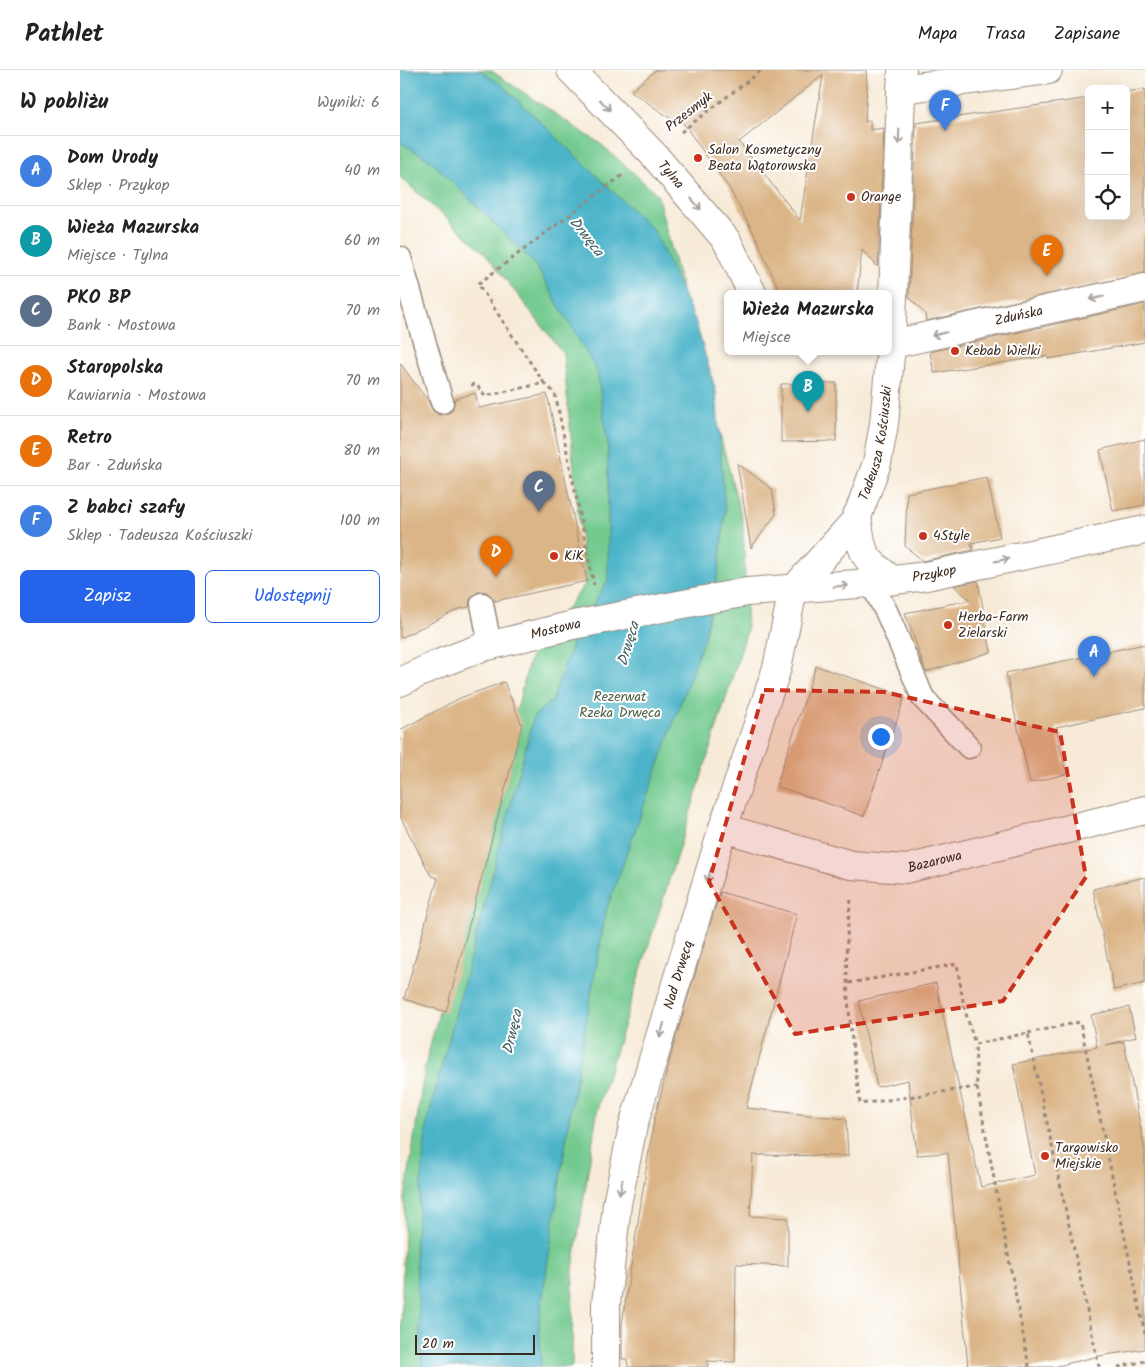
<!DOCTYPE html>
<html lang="pl">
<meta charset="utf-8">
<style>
:root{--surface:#fff;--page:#f2f2f2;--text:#222;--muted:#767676;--line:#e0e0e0;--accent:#2563eb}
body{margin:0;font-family:Kalam,sans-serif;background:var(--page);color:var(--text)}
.controls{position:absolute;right:15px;top:15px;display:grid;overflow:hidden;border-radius:8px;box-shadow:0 5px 20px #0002}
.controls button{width:45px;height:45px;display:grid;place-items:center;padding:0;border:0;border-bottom:1px solid var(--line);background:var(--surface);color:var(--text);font:25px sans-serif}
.scale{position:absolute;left:15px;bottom:12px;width:120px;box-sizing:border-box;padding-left:5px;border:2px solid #3b2a1e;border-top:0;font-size:14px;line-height:18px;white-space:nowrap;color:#3b2a1e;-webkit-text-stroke:4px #fff;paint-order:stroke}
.you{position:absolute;left:480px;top:666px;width:18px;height:18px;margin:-12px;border:4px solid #fff;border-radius:50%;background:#1a73e8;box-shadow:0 0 0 8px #1a73e833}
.badge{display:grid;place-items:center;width:32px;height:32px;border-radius:50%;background:var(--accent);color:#fff;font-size:16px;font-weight:700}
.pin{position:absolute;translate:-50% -41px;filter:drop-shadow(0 1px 2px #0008)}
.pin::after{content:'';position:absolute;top:26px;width:18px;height:15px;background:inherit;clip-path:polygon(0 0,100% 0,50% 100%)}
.popup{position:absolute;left:324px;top:220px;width:168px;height:65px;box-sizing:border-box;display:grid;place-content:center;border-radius:8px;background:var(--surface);filter:drop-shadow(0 1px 4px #0005);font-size:16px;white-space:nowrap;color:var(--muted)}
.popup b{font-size:19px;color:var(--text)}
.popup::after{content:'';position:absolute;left:50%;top:100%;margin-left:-10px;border:10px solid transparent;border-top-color:var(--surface)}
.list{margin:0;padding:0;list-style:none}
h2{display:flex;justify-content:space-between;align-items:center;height:65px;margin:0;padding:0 20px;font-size:21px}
h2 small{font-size:16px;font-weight:400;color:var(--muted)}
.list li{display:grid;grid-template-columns:32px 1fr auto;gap:15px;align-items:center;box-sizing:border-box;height:70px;padding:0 20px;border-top:1px solid var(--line)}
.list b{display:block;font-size:19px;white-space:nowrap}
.list p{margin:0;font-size:16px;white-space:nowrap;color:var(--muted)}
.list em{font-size:16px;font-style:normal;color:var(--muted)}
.actions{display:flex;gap:10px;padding:15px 20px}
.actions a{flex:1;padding:11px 0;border:1px solid var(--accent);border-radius:8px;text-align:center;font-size:18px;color:var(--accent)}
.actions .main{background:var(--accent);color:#fff}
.icon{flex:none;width:28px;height:28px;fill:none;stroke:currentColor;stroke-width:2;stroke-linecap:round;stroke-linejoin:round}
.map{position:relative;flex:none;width:745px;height:1297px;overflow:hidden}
header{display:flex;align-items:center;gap:30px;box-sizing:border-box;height:70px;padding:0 25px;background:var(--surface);border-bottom:1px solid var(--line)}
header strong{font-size:24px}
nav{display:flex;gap:28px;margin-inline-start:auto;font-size:18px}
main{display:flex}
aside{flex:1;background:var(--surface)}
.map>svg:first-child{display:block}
.green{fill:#73ca8f;stroke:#577a56}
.water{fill:#4bb4c9;stroke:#436f74}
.building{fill:#dbb587;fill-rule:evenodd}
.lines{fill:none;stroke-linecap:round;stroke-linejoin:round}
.service-casing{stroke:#998a7b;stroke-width:25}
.minor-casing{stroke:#998a7b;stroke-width:30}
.path{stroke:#998a7b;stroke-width:3;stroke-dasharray:4 4;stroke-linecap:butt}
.service{stroke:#fff;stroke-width:22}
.minor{stroke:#fff;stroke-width:28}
.oneway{stroke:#a79f9a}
.marked{fill:#c8321e;fill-opacity:0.2;stroke:#c8321e;stroke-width:4;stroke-dasharray:10 6;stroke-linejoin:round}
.poi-dot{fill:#c8321e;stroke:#fff;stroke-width:2}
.labels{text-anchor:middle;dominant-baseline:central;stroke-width:4;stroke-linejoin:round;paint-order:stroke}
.street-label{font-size:14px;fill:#3b2a1e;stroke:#fff}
.poi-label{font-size:14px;fill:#3b2a1e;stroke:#fff;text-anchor:start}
.park-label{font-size:14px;fill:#4f6246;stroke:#fff}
.water-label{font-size:15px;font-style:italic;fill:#416162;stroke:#fff}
</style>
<header>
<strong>Pathlet</strong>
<nav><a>Mapa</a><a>Trasa</a><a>Zapisane</a></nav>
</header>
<main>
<aside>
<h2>W pobliżu<small>Wyniki: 6</small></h2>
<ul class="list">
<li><span class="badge" style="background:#3f7fe0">A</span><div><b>Dom Urody</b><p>Sklep · Przykop</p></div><em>40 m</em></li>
<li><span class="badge" style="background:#0f9aa8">B</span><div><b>Wieża Mazurska</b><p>Miejsce · Tylna</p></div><em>60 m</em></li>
<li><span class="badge" style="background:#5c6f8a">C</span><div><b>PKO BP</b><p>Bank · Mostowa</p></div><em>70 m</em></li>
<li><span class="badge" style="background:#e8710a">D</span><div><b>Staropolska</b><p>Kawiarnia · Mostowa</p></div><em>70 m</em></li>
<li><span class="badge" style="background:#e8710a">E</span><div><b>Retro</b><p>Bar · Zduńska</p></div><em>80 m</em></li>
<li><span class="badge" style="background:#3f7fe0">F</span><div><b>Z babci szafy</b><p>Sklep · Tadeusza Kościuszki</p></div><em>100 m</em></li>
</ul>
<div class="actions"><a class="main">Zapisz</a><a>Udostępnij</a></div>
</aside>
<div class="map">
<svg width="745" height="1297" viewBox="0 0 745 1297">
<rect width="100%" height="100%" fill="#fff"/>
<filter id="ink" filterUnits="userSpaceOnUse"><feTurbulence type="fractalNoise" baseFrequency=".02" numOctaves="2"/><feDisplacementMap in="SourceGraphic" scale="10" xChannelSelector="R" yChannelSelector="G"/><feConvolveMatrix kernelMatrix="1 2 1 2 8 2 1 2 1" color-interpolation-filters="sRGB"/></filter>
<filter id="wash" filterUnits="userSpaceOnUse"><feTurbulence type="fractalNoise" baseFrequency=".0096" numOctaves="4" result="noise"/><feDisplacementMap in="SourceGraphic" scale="20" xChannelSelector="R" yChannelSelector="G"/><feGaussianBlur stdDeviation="1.12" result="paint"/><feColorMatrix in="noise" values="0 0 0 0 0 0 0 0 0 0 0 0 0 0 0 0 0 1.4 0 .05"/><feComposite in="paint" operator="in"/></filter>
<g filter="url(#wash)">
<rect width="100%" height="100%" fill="#f7ebd8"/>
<path class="green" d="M0 0H90L202 75 257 124 343 453 347 561 198 1037 173 1198 172 1297H0L5 1128 25 996 130 588 185 514 163 283 85 183 0 107Z"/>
<path class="water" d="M0 0H80L102 15 254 161 295 250 316 322 325 442 319 499 304 568 206 841 169 1050 139 1251 141 1297H22L15 1177 27 1052 134 646 152 631 176 563 208 510V378L197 301 134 193 30 90 0 72Z"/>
<g id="blocks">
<path class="building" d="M256 0H466L467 16 465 52 470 50V60L484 58 478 197 462 180 457 223H380L357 169 329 118 281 50 271 49 231 21ZM423 5 400 150 339 72Z
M745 19V203L526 251 525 244 509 227 516 53 689 28V146H726V22Z
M745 234V272L648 289V286L534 303 530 282Z
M0 293 28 331 33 341 39 345 46 344 52 341 55 329 75 323 79 338 147 324 187 511 95 531 87 522 79 521 70 529 69 537 59 539 0 568Z
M436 313V371L381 372V314Z
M745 369V435L713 441 700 380Z
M337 393 372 419 376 444 351 478Z
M587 407 600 467 571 473 573 480 523 491 505 476 507 423Z
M578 511 591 582 526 602 505 543 570 530 554 516Z
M745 574V638L656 657 666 704 630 713 606 603Z
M416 596 505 626 464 746 376 716Z
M104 612 122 655 46 942 4 929 38 808 31 806 0 746V660L60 628Z
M745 807V913L714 920 693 819Z
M320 822 397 844 346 1038 446 1049 448 1086 353 1085 350 1146 388 1148V1196L336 1194 335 1292 307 1291 308 1297H228L227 1289H222V1253L254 1050 274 974Z
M536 913 581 1117 635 1105 613 994 697 977 691 945 729 937 736 967 705 975 724 972 745 1081V1279L699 1286 653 1297H568L548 1083 517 1085 508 1010 477 1017 459 931Z"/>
</g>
</g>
<g filter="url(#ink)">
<use href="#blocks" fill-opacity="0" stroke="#998a7b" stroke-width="1"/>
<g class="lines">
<defs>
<path id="service" d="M0 188 42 332
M471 513 487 543 523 628 569 677
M82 534 90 575"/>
<g id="minor">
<path id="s1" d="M171 0 253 84 327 171 352 223"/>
<path d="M501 19 648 0"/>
<path id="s2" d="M488 275 745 218"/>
<path d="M457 445C462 484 461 486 492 510"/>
<path id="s3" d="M393 520 456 450 477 393 484 354 491 275 502 0"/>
<path id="s4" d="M0 612 38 594 80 578 173 555 347 522 471 513 526 506 745 460"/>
<path id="s5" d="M323 758 451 795 506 799 745 740"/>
<path id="s6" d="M206 1297V1234L217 1134 233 1056 323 758 377 598 393 520"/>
</g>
</defs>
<use href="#service" class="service-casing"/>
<use href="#minor" class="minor-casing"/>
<path class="path" d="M281 62 362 0
M144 313 155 323 194 515
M71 315 76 314 85 326 144 313 78 214 224 104
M451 830C440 892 452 972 460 1034L577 1017
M449 913 557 894 564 937 575 974
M628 963 680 952 745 1264
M629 1297 577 1017 575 974 628 963 699 1297
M718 1297 745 1291"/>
<use href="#service" class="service"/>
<use href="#minor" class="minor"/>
</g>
<defs><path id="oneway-shaft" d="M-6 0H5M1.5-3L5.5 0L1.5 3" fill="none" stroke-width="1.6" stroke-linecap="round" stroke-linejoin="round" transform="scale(1.25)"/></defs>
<g class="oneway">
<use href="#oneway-shaft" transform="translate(205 35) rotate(46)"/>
<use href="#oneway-shaft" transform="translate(499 67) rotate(92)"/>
<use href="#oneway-shaft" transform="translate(296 134) rotate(49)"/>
<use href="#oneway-shaft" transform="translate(697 228) rotate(167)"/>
<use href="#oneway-shaft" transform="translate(539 264) rotate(167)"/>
<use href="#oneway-shaft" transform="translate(602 490) rotate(-12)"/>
<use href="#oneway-shaft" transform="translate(441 516) rotate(-5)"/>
<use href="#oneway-shaft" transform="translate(309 805) rotate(107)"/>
<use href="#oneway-shaft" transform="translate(262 960) rotate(107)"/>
<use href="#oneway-shaft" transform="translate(221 1117) rotate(101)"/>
</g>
</g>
<path class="marked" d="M364 620 484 622 660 662 686 807 603 931 395 964 309 812Z"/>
<g class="poi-dot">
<circle cx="298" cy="88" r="5"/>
<circle cx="451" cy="127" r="5"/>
<circle cx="555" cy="281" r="5"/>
<circle cx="523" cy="466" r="5"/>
<circle cx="154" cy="486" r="5"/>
<circle cx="548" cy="555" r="5"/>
<circle cx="645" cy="1086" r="5"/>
</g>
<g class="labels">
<g class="street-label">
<text transform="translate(289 42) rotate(-38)">Przesmyk</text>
<text stroke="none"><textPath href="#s1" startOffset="145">Tylna</textPath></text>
<text stroke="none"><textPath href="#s2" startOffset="134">Zduńska</textPath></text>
<text stroke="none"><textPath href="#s3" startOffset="174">Tadeusza Kościuszki</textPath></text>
<text stroke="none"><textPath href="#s4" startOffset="548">Przykop</textPath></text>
<text stroke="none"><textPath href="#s4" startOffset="165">Mostowa</textPath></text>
<text stroke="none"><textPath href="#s5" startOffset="218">Bazarowa</textPath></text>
<text stroke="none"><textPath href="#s6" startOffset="401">Nad Drwęcą</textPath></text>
</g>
<g class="poi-label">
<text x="308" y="80">Salon Kosmetyczny<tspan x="308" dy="16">Beata Wątorowska</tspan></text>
<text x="461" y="127">Orange</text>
<text x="565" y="281">Kebab Wielki</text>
<text x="533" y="466">4Style</text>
<text x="164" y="486">KiK</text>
<text x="558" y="547">Herba-Farm<tspan x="558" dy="16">Zielarski</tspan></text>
<text x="655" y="1078">Targowisko<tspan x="655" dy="16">Miejskie</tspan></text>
</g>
<g class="park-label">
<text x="220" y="627">Rezerwat<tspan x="220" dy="16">Rzeka Drwęca</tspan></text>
</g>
<g class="water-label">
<text transform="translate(186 167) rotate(52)">Drwęca</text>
<text transform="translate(229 574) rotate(-73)">Drwęca</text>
<text transform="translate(113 962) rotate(-77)">Drwęca</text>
</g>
</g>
</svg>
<div class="controls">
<button>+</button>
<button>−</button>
<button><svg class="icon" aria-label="locate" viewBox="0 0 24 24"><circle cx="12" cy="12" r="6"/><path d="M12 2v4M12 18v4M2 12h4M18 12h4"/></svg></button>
</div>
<div class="scale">20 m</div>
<div class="you"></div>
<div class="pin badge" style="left:694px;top:607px;background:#3f7fe0">A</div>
<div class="pin badge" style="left:408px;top:342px;background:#0f9aa8">B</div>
<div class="popup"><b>Wieża Mazurska</b>Miejsce</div>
<div class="pin badge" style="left:139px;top:442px;background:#5c6f8a">C</div>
<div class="pin badge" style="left:96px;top:507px;background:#e8710a">D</div>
<div class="pin badge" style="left:647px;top:206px;background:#e8710a">E</div>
<div class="pin badge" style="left:545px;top:61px;background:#3f7fe0">F</div>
</div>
</main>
